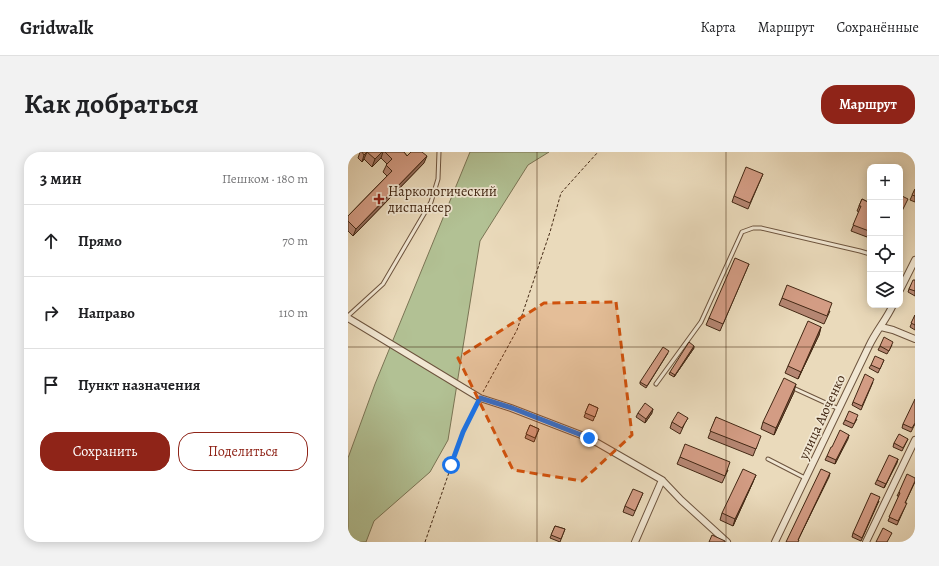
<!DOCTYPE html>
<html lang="ru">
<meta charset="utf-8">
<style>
:root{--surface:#fff;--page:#f2f2f2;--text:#202124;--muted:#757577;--line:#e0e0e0;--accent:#8f2418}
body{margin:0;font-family:Alegreya,serif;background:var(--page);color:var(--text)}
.controls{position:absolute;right:12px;top:12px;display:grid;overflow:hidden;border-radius:8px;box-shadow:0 2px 10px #0003}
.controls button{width:36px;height:36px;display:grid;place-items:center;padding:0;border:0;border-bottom:1px solid var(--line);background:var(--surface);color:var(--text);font:20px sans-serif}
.stop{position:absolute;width:12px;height:12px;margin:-9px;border:3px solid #1a73e8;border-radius:50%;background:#fff}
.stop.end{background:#1a73e8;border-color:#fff;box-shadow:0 1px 4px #0008}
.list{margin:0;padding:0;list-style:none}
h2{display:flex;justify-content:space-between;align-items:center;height:52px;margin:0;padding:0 16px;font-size:17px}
h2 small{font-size:13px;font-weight:400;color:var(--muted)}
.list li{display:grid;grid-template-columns:26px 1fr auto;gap:12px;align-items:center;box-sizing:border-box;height:72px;padding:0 16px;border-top:1px solid var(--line)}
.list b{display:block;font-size:15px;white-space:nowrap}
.list em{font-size:13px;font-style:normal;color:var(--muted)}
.actions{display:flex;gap:8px;padding:12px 16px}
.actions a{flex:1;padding:9px 0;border:1px solid var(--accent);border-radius:16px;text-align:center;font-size:14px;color:var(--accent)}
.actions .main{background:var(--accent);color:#fff}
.icon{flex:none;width:22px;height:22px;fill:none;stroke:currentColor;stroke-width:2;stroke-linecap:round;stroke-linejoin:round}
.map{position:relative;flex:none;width:567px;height:390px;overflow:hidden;border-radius:16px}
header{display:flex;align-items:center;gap:24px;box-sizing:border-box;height:56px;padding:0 20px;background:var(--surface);border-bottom:1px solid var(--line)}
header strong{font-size:19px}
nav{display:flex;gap:22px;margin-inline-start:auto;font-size:14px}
.intro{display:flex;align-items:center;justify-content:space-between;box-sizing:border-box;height:96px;padding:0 24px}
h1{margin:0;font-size:28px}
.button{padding:10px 18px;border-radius:16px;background:var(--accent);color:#fff;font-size:14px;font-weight:700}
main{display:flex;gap:24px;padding:0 24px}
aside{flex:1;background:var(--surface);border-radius:16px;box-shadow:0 2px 10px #0003}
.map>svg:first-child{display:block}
.green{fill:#b2c194;stroke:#7a7454}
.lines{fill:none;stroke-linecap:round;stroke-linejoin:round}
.service-casing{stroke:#6d543e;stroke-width:5}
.minor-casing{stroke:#6d543e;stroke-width:8}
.path{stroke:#432814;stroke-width:1;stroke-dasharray:3 2;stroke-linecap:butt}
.service{stroke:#f1e7d3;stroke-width:3}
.minor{stroke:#f1e7d3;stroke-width:6}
.wall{fill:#b58672;stroke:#432814}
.shaded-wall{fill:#946d5c;stroke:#432814}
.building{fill:#d39c84;stroke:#432814}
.route{stroke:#1a73e8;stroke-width:5}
.marked{fill:#cf520d;fill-opacity:0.2;stroke:#cf520d;stroke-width:3;stroke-dasharray:8 5;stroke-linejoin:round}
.grid{fill:none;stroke:#432814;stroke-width:1;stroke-opacity:0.55}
.poi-dot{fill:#8f2418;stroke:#f1e7d3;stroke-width:1.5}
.labels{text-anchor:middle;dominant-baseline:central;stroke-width:3.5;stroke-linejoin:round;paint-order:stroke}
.poi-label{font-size:14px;fill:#432814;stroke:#f1e7d3;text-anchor:start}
.street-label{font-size:14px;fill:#432814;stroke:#f1e7d3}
</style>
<header>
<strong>Gridwalk</strong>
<nav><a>Карта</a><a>Маршрут</a><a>Сохранённые</a></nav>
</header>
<div class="intro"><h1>Как добраться</h1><a class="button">Маршрут</a></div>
<main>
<aside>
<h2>3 мин<small>Пешком · 180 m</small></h2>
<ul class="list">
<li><svg class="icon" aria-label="ahead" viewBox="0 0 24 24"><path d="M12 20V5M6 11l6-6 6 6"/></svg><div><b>Прямо</b></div><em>70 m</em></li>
<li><svg class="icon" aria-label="right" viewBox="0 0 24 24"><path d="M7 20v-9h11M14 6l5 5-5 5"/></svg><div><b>Направо</b></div><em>110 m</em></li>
<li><svg class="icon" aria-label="arrive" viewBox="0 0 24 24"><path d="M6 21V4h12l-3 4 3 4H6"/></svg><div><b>Пункт назначения</b></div></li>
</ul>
<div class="actions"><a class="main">Сохранить</a><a>Поделиться</a></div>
</aside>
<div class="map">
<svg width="567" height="390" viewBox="0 0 567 390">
<rect width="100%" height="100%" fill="#eadabb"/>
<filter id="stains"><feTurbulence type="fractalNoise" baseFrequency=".005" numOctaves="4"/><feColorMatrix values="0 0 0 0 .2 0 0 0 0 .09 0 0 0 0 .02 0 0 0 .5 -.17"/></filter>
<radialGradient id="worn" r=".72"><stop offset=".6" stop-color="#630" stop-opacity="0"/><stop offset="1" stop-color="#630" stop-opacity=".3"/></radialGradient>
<path class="green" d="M122 0H201L180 13 132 89 100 288 82 320 26 369 18 390H0V306L27 232Z"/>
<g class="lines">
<defs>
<path id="service" d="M0 164 35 132 83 50 90 27 91 0
M308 232 353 170 394 80 405 76H413L512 99 522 102
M443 235 491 257
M420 307 457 326"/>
<path id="minor" d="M552 138 567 108
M0 166 132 246 163 256 241 286 314 328 333 348 379 390
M533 175 545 178 567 187
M287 390 314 328
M427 390 521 194C528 179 538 168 545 153
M518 390 567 288"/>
</defs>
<use href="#service" class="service-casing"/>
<use href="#minor" class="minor-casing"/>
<path class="path" d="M135 240 169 178 202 80 213 41 250 0
M77 390 115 280 128 252"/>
<use href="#service" class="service"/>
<use href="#minor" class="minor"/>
</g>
<path class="wall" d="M12 0H56L59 4 76 11 5 84 0 79V64L39 24 35 20 39 12 33 6 24 15 16 7 14 10 10 6Z
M415 22 400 57 384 50 386 44Z
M567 37V50L562 48Z
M514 47 520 50 522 76 519 85 503 79 511 60 509 59Z
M401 112 372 179 358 173 361 166Z
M567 128V144L560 140 561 137Z
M434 146 482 159 476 172 431 153Z
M567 163V178L562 175Z
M473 175 471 183 450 227 437 221 440 214Z
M544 193 539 202 530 198 532 194Z
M346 196 326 225 321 222 322 220Z
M320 201 298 236 292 232V230Z
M536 208 530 221 521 216 523 213Z
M525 230 513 258 504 253 505 250Z
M446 240 426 283 413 277 415 270Z
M241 252 250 256 245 269 236 265Z
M290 261H304L297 271 288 265Z
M368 265 410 291 405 304 360 286Z
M340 266 337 271 332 282 322 276 324 270Z
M509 267 504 276 495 272 497 268Z
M555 272H567L563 280 554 276Z
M182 273 191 277 186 290 177 286Z
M501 283 487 312 477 308 479 304Z
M560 287 554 299 545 295 546 291Z
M332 305 380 318 374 331 329 312Z
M550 307 536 336 527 332 529 328Z
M405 330 385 374 372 368 374 361Z
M567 330 557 351V355L549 373 540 369 551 344H549L551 340Z
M295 341 285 364 275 360 277 354Z
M531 349 513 389 504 385 505 381Z
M207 374 217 377 212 390 202 386Z"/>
<path class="shaded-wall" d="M19 0 16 7 14 10 16 3Z
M34 0H35L33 6 24 15 27 7Z
M79 4 76 11 5 84 8 77Z
M473 175 471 183 450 227 453 220Z
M346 194V196L326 225 327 223Z
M448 232 446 240 426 283 428 276Z
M305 257 304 261 297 271 298 267Z
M501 283 500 287 487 312 488 308Z
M550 307 549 311 536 336 538 332Z
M482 321 481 325 449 390Z
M408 323 405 330 385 374 387 367Z"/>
<path class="building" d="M14 0H34L27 7 19 0 16 3Z
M37 0H56L59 4 63 0H74L79 4 8 77 0 69V64L44 19 38 13 44 7Z
M398 15 415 22 402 51 386 44Z
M567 37V44L564 43Z
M552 43 560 47 552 63Z
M522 46V76L521 79 505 73 513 54H511L514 47 520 50Z
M387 106 401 112 375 172 361 166Z
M565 128H567V139L561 137Z
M439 133 484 151 479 164 434 146Z
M567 163V173L563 171Z
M460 169 473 175 453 220 440 214Z
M536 185 545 190 541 199 532 194Z
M341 190 346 194 327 223 322 220Z
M315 195 321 199 299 234 292 230Z
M527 204 536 208 532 217 523 213Z
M517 222 526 227 514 254 505 250Z
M436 226 448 232 428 276 415 270Z
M567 247V271L564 276 555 272Z
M297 251 305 257 298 267 290 261Z
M241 252 250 256 247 265 237 261Z
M501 259 510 263 506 272 497 268Z
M330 260 340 266 334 276 324 270Z
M368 265 413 284 408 297 362 279Z
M182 273 191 277 187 286 178 282Z
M492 278 501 283 488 308 479 304 483 295H484Z
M551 282 560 287 555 296 546 291Z
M337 292 382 310 377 324 332 305Z
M541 303 550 307 538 332 529 328Z
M395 317 408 323 387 367 374 361Z
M473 317 482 321 450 388H451L450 390H438Z
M559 322 567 326V329L557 351H559L550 369 541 365 552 341 551 340Z
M285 337 295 341 287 359 277 354Z
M523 341 532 345 514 386 505 381Z
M207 374 217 377 213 387 203 383Z
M535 376 544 381 539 390H528Z
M364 383 377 389V390H361Z"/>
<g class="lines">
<path class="route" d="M103 313 115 280 132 246 164 256 241 286"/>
</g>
<path class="marked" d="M268 150 284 283 234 329 165 318 110 206 196 151Z"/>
<path class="grid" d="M189 0V390M378 0V390M0 195H567"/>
<path class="poi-dot" d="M29 41h4v4h4v4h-4v4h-4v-4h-4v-4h4z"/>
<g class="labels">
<g class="poi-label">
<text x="40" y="39">Наркологический<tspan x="40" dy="16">диспансер</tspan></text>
</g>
<g class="street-label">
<text transform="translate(474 265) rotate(-65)">улица Аюченко</text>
</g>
</g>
<rect width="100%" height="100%" filter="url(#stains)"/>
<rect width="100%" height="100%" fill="url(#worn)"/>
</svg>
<div class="controls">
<button>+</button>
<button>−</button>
<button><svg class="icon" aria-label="locate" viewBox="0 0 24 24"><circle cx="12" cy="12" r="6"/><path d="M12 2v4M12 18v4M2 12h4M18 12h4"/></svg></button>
<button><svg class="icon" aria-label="layers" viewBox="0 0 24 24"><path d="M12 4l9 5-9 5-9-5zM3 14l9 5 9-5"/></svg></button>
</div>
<div class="stop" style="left:103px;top:313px"></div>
<div class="stop end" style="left:241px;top:286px"></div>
</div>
</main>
